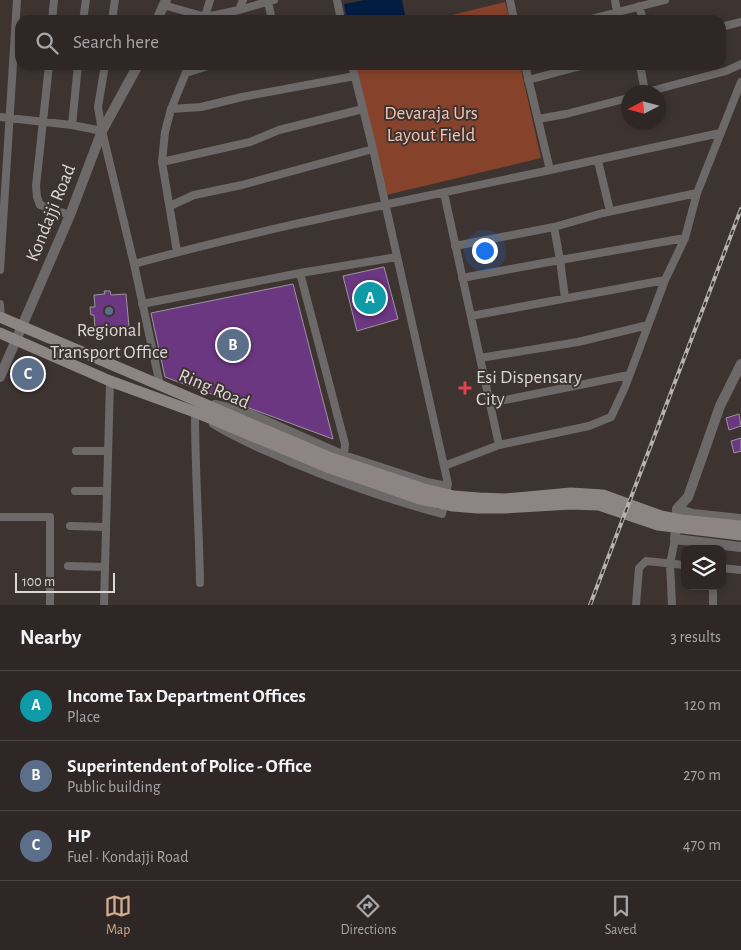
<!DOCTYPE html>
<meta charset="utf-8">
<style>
:root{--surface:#2e2726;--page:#3a3332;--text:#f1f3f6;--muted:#a7a5a7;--line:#494443;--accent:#d6ab8b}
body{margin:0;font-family:"Alegreya Sans",sans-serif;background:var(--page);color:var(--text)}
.controls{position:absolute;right:15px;bottom:15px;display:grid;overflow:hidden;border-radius:10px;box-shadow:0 2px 8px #0003}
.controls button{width:45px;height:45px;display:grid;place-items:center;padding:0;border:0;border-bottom:1px solid var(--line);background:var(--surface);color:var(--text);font:25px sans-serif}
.compass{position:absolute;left:621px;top:85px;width:45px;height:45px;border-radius:50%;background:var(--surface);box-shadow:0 2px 8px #0003;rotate:264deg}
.scale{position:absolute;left:15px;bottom:12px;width:100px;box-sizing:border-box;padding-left:5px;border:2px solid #dcd7d5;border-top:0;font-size:14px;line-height:18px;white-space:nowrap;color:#dcd7d5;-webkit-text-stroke:4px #3d3432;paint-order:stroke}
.you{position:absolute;left:484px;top:250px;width:18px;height:18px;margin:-12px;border:4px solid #fff;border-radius:50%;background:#1a73e8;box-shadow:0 0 0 8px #1a73e833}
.badge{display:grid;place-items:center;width:32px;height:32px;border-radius:50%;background:var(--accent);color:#fff;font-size:16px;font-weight:700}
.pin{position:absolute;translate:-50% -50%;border:2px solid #fff;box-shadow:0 1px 5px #0006}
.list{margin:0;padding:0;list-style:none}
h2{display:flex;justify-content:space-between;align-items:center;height:65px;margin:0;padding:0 20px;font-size:21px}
h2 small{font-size:16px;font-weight:400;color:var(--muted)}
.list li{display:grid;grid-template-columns:32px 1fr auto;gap:15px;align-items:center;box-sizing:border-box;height:70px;padding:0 20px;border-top:1px solid var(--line)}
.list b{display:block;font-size:19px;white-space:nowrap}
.list p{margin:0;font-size:16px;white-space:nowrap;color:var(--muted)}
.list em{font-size:16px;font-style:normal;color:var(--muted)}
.icon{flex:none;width:28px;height:28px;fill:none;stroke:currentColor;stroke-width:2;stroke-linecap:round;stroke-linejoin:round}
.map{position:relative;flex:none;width:741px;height:605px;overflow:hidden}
.search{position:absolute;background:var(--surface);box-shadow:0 2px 8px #0003;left:15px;right:15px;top:15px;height:55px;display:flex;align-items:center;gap:12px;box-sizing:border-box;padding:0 18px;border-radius:15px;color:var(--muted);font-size:19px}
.sheet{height:275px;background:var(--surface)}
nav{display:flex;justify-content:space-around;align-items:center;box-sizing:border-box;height:70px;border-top:1px solid var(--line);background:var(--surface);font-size:14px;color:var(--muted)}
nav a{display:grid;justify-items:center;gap:2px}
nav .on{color:var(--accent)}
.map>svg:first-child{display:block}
.green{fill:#86422a}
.water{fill:#031c41}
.building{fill:#6b3780;stroke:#9b969e}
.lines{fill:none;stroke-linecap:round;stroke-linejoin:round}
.minor{stroke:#6d6968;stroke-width:8}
.tertiary{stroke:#6d6968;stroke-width:10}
.secondary{stroke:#8c8583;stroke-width:11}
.rail-casing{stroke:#b7b1af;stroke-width:4}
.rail{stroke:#3d3432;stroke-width:2;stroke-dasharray:5.5;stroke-linecap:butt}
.service-dot{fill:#5c6f8a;stroke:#3d3432;stroke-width:2}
.health-dot{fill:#e0444e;stroke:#3d3432;stroke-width:2}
.labels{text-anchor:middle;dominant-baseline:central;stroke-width:4;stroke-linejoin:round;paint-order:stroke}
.park-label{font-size:19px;fill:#f6c4b2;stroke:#3d3432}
.street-label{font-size:19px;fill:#dcd7d5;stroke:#3d3432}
.poi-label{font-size:19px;fill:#dcd7d5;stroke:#3d3432}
</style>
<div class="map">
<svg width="741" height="605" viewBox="0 0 741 605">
<rect width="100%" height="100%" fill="#3d3432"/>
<path class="green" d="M505 2 510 20H432Z
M356 65H520L541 158 386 195Z"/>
<path class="water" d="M365 0H402L406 20H347L344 4Z"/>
<path class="building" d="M384 267 398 319 357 331 343 276Z
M293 284 333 439 165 377 151 313Z
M104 291H110L111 295 126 294 129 327 95 329 94 315H91L90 307H95L94 295 105 294Z
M739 414 741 426 729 430 726 418Z
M741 438V451L734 453 731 441Z"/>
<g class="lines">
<path class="minor" d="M337 0 341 20
M510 0 514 20
M615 0 617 12
M268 2 272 20
M163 5 206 17 239 10 274 0
M639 6 643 20
M239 10 243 0
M52 20 54 0
M83 20 86 0
M112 20 115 0
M204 20 210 0
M587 20 665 0
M721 27 741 22
M49 65 36 186 37 197 40 205 70 215
M105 65 98 107 102 131 134 264 160 385
M352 65 373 149 444 466
M640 65 645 92
M186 73 211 65
M528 80 585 65
M647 92 726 71 741 64
M171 109 201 107 242 97 355 76
M0 117 72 125 102 131
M538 119 566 114 628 98
M72 125 78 65
M598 161 610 211
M162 162 250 142 279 130 363 109
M550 170 720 133
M444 193 499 445
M170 206 194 195 242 185 373 149
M455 246 554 227
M177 252 162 162 165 132 171 109 189 65
M134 264C271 226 411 200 550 170L525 65
M0 270 17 0
M300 273 345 444 344 455
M462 278 560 260 554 227 603 213 697 193
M565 298 560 260 685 238
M0 304 1 318
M142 304 300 273 397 257
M471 316 665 280
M480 358 578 342 648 325
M490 403 629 375
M215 404 245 411 344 455 427 482 447 486
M195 412C195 469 199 526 200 583
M213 424C238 440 262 449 289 461 339 482 390 500 442 514L448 484 444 466 499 445 589 426 611 417 625 387 665 280 685 238 697 193 741 82
M76 451H108
M75 491H107
M0 517H50V605
M70 526 106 527
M68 566 105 567
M722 568 741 570
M713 586V605
M104 605 110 381
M636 605 639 568 646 561 685 565
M672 605 670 564 675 539"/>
<path class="tertiary" d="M157 20 166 0
M741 364 720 406 688 497 677 509 675 539 741 547
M0 377 70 215 102 131 138 65
M677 509 693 514 741 519"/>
<path class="secondary" d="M0 317 331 458 424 489 454 496 479 498 505 499 571 493 603 495 661 516 681 520 741 526
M0 333 110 381 195 412 327 467 420 499 453 506 478 508H504L571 504 599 505 658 525 741 535"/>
<defs>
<path id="rail" d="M590 605 741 209"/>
</defs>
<use href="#rail" class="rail-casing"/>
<use href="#rail" class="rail"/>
</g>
<circle class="service-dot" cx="109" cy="311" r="5"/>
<path class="health-dot" d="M462.5 380.5h5v5h5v5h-5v5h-5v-5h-5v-5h5z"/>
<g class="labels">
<g class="park-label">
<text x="431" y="113">Devaraja Urs<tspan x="431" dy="22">Layout Field</tspan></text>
</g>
<g class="street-label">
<text transform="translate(51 213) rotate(-68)">Kondajji Road</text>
<text transform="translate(214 389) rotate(23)">Ring Road</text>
</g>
<g class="poi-label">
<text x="109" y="330">Regional<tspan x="109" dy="22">Transport Office</tspan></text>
<text x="476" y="377" text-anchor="start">Esi Dispensary<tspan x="476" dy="22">City</tspan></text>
</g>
</g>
</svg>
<div class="controls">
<button><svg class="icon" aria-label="layers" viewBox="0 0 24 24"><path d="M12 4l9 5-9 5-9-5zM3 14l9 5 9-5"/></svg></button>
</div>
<svg class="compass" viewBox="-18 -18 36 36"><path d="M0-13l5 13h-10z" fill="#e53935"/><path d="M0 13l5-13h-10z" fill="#a7a5a7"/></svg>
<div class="scale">100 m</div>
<div class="you"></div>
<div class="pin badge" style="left:370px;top:298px;background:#0f9aa8">A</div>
<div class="pin badge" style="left:233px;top:345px;background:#5c6f8a">B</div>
<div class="pin badge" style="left:28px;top:374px;background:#5c6f8a">C</div>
<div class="search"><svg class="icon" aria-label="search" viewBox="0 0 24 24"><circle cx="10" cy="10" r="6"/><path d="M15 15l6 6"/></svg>Search here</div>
</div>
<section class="sheet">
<h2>Nearby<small>3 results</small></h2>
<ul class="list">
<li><span class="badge" style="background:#0f9aa8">A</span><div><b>Income Tax Department Offices</b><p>Place</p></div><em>120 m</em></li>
<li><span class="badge" style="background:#5c6f8a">B</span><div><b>Superintendent of Police - Office</b><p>Public building</p></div><em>270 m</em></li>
<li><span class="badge" style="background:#5c6f8a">C</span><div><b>HP</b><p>Fuel · Kondajji Road</p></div><em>470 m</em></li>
</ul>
</section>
<nav>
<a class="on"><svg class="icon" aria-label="map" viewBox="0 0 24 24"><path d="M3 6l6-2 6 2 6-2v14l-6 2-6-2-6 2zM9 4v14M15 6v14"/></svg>Map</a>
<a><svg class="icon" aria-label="directions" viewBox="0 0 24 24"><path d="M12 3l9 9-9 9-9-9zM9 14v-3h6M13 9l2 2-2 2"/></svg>Directions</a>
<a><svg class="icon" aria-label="saved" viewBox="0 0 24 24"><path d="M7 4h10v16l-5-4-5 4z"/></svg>Saved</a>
</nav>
